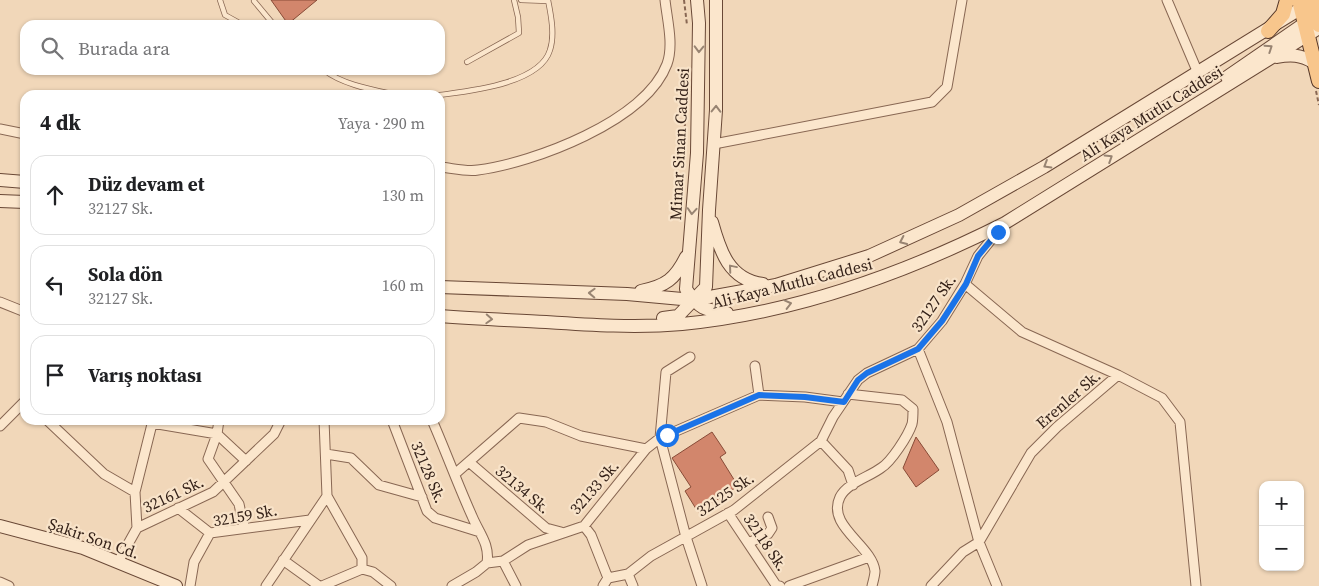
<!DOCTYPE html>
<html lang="tr">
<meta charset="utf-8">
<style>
:root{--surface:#fff;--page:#f2f2f2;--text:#202124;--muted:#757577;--line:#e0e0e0}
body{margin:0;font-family:"Source Serif 4",serif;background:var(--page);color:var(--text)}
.controls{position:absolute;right:15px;bottom:15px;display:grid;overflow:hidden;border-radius:10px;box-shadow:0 1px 4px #0004}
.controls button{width:45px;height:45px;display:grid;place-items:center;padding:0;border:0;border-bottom:1px solid var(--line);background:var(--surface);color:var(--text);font:25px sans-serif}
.stop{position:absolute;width:15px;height:15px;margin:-11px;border:4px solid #1a73e8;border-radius:50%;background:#fff}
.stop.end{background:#1a73e8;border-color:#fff;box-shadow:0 1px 5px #0008}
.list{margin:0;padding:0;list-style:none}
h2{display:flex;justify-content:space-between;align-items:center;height:65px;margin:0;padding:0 20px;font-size:21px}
h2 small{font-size:16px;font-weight:400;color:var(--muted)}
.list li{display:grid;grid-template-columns:32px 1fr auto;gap:15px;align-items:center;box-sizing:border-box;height:80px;margin:0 10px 10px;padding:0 10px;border:1px solid var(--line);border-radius:15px}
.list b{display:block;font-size:19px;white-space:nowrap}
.list p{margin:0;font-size:16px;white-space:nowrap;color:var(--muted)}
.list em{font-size:16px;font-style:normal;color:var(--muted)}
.icon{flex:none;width:28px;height:28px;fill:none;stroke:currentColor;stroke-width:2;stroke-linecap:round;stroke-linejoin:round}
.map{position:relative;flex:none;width:1319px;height:586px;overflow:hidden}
.search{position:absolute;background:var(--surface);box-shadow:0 1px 4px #0004;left:20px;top:20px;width:425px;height:55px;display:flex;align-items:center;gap:12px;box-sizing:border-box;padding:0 18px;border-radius:15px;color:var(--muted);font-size:19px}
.panel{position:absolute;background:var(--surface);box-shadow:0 1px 4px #0004;left:20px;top:90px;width:425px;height:335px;border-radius:15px}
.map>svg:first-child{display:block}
.building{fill:#d2866c;stroke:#884b37}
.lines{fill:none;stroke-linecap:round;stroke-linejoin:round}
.lane-casing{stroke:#886753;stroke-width:6}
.street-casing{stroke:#886753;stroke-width:11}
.secondary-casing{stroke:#694836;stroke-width:14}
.primary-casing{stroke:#543628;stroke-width:16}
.path{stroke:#886753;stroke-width:2;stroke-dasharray:4 2.5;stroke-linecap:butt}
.lane{stroke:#fbe6cc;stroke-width:4.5}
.street{stroke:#fbe6cc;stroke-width:9}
.secondary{stroke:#fbe6cc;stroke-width:12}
.primary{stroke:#f8c68c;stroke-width:14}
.oneway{stroke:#988472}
.route{stroke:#1a73e8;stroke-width:6}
.labels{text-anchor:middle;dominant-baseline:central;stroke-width:4.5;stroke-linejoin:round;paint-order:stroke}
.street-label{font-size:16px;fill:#352219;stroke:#f8e3c9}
</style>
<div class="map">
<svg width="1319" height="586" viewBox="0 0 1319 586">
<rect width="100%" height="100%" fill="#f1d7b9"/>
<path class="building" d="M271 0H317L288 24Z
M712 432 726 453 720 457 738 486 698 512 685 491 691 487 672 458Z
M916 437 939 470 916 487 903 468Z"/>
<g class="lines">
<defs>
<path id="lane" d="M220 0 225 15 243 25
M521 0 548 1
M254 1 274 25
M467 62 519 33 518 17 514 0
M324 70C343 85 374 90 397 95
M440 95C469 91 540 84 550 50 555 35 551 15 548 0"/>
<path id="street" d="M1167 0 1198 73
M0 129 25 134
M714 144 932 102 947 87 962 0
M440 167C452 168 466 172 478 170 533 163 646 121 667 64 674 45 667 19 665 0
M965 284 1022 332 1118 375 1162 398 1180 422 1196 586
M0 302 25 312
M918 349 947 422 979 542 997 586
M690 357 666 372 660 438 686 537 702 586
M755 366 759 395
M848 394 902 400 913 409C913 414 913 420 912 424 908 436 891 462 881 468 869 477 847 483 840 497 826 526 872 545 875 571 875 575 873 582 872 586
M47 420 104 474 135 492
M219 420 217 434 208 459 239 504 244 528
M392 420 427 511 435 518 480 532
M432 420C446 452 458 485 472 516 479 533 490 544 487 563
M152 423 217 434 246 461
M0 426 25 401
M821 441 848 470 853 485
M326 454 351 458 379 485 422 497
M469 462 546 528 561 532
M456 473 519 418 546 422 581 436 646 449
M327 496 362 558V569
M178 508 210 533
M728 513 776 585 780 586
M584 526 591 535 608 578
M137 528 213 492 274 434 281 420
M748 543 768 534 772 528 768 517
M283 560 319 586
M503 561 516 586
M118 562 137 528 135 492 153 420
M487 563 503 561 528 545 584 526 646 449 660 438 759 395 805 397 843 402
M628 574 633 586
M0 582 9 586
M190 586 194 562 210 533 310 520
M266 586 327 496 324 420
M322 586 362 569 373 572 391 586
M452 586 476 572 487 563
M603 586 608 578 628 574 651 556 734 510 821 441 833 417 858 380 867 373 918 349 942 321 965 284 978 256 1003 225
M789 586 869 557
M931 586 963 552 979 542 1031 453 1057 427 1118 375"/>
<path id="secondary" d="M697 0 699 23 697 153 686 289C699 309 704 310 727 313
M1277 57C1291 54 1301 55 1313 62
M1227 77 1311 19
M0 180 25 182
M0 201 25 202
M712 222C720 251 729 280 763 284
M440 287 627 294 693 300 776 285 869 256 959 215 1044 167 1308 4
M641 291C666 286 675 279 686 257
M440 316C475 319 511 320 546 322 590 325 637 328 682 324 795 313 904 274 1005 223L1319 28
M663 318 678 316 706 287 709 210 716 110V0
M0 526 83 548 176 586"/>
<path id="primary" d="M1299 0 1319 81
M1313 0 1319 25
M1268 31 1283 14 1287 0"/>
</defs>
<use href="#lane" class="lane-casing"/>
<use href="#street" class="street-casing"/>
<use href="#secondary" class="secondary-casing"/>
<use href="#primary" class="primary-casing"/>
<path class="path" d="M684 0 687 25
M1316 91 1319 105
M684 165 685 117"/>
<use href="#lane" class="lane"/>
<use href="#street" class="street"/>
<use href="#secondary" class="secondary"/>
<use href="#primary" class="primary"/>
</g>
<defs><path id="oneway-chevron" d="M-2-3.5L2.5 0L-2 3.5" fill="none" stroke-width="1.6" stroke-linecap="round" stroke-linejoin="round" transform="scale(1.25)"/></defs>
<g class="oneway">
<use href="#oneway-chevron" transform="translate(1269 48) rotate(-34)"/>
<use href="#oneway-chevron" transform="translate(699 49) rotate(91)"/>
<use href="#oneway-chevron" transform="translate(716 109) rotate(-89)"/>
<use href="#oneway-chevron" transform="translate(1109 158) rotate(-32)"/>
<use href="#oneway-chevron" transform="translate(1047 165) rotate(149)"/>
<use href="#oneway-chevron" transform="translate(692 211) rotate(94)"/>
<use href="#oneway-chevron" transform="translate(903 241) rotate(155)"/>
<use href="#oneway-chevron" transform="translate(732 268) rotate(-130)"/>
<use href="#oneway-chevron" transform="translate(592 293) rotate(-178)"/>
<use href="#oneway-chevron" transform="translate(788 304) rotate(-14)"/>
<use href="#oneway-chevron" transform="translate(489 319) rotate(3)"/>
</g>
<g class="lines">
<path class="route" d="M667 435 759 395 805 397 844 402 858 380 867 373 918 349 942 321 966 284 978 256 998 232"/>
</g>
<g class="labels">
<g class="street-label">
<text transform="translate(1151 113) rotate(-32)">Ali Kaya Mutlu Caddesi</text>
<text transform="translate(679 144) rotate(-87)">Mimar Sinan Caddesi</text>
<text transform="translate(792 283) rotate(-14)">Ali Kaya Mutlu Caddesi</text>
<text transform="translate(933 303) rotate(-55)">32127 Sk.</text>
<text transform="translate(1068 399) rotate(-41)">Erenler Sk.</text>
<text transform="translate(429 472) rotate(67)">32128 Sk.</text>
<text transform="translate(594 487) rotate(-49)">32133 Sk.</text>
<text transform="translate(523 489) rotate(40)">32134 Sk.</text>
<text transform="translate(173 494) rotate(-25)">32161 Sk.</text>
<text transform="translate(725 494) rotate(-34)">32125 Sk.</text>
<text transform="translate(245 515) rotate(-10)">32159 Sk.</text>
<text transform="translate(94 538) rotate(19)">Şakir Son Cd.</text>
<text transform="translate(766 542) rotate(56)">32118 Sk.</text>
</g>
</g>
</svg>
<div class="controls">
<button>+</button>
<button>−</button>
</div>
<div class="stop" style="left:667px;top:435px"></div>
<div class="stop end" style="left:998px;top:232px"></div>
<div class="search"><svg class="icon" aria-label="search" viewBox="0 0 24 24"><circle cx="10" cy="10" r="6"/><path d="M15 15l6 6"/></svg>Burada ara</div>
<section class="panel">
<h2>4 dk<small>Yaya · 290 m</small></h2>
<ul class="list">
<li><svg class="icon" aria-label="ahead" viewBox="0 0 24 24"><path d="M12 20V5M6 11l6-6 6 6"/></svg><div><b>Düz devam et</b><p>32127 Sk.</p></div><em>130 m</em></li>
<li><svg class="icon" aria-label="left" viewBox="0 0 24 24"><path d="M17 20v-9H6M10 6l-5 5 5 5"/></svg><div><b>Sola dön</b><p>32127 Sk.</p></div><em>160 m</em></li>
<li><svg class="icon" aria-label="arrive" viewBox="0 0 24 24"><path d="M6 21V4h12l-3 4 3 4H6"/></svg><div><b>Varış noktası</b></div></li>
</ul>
</section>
</div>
